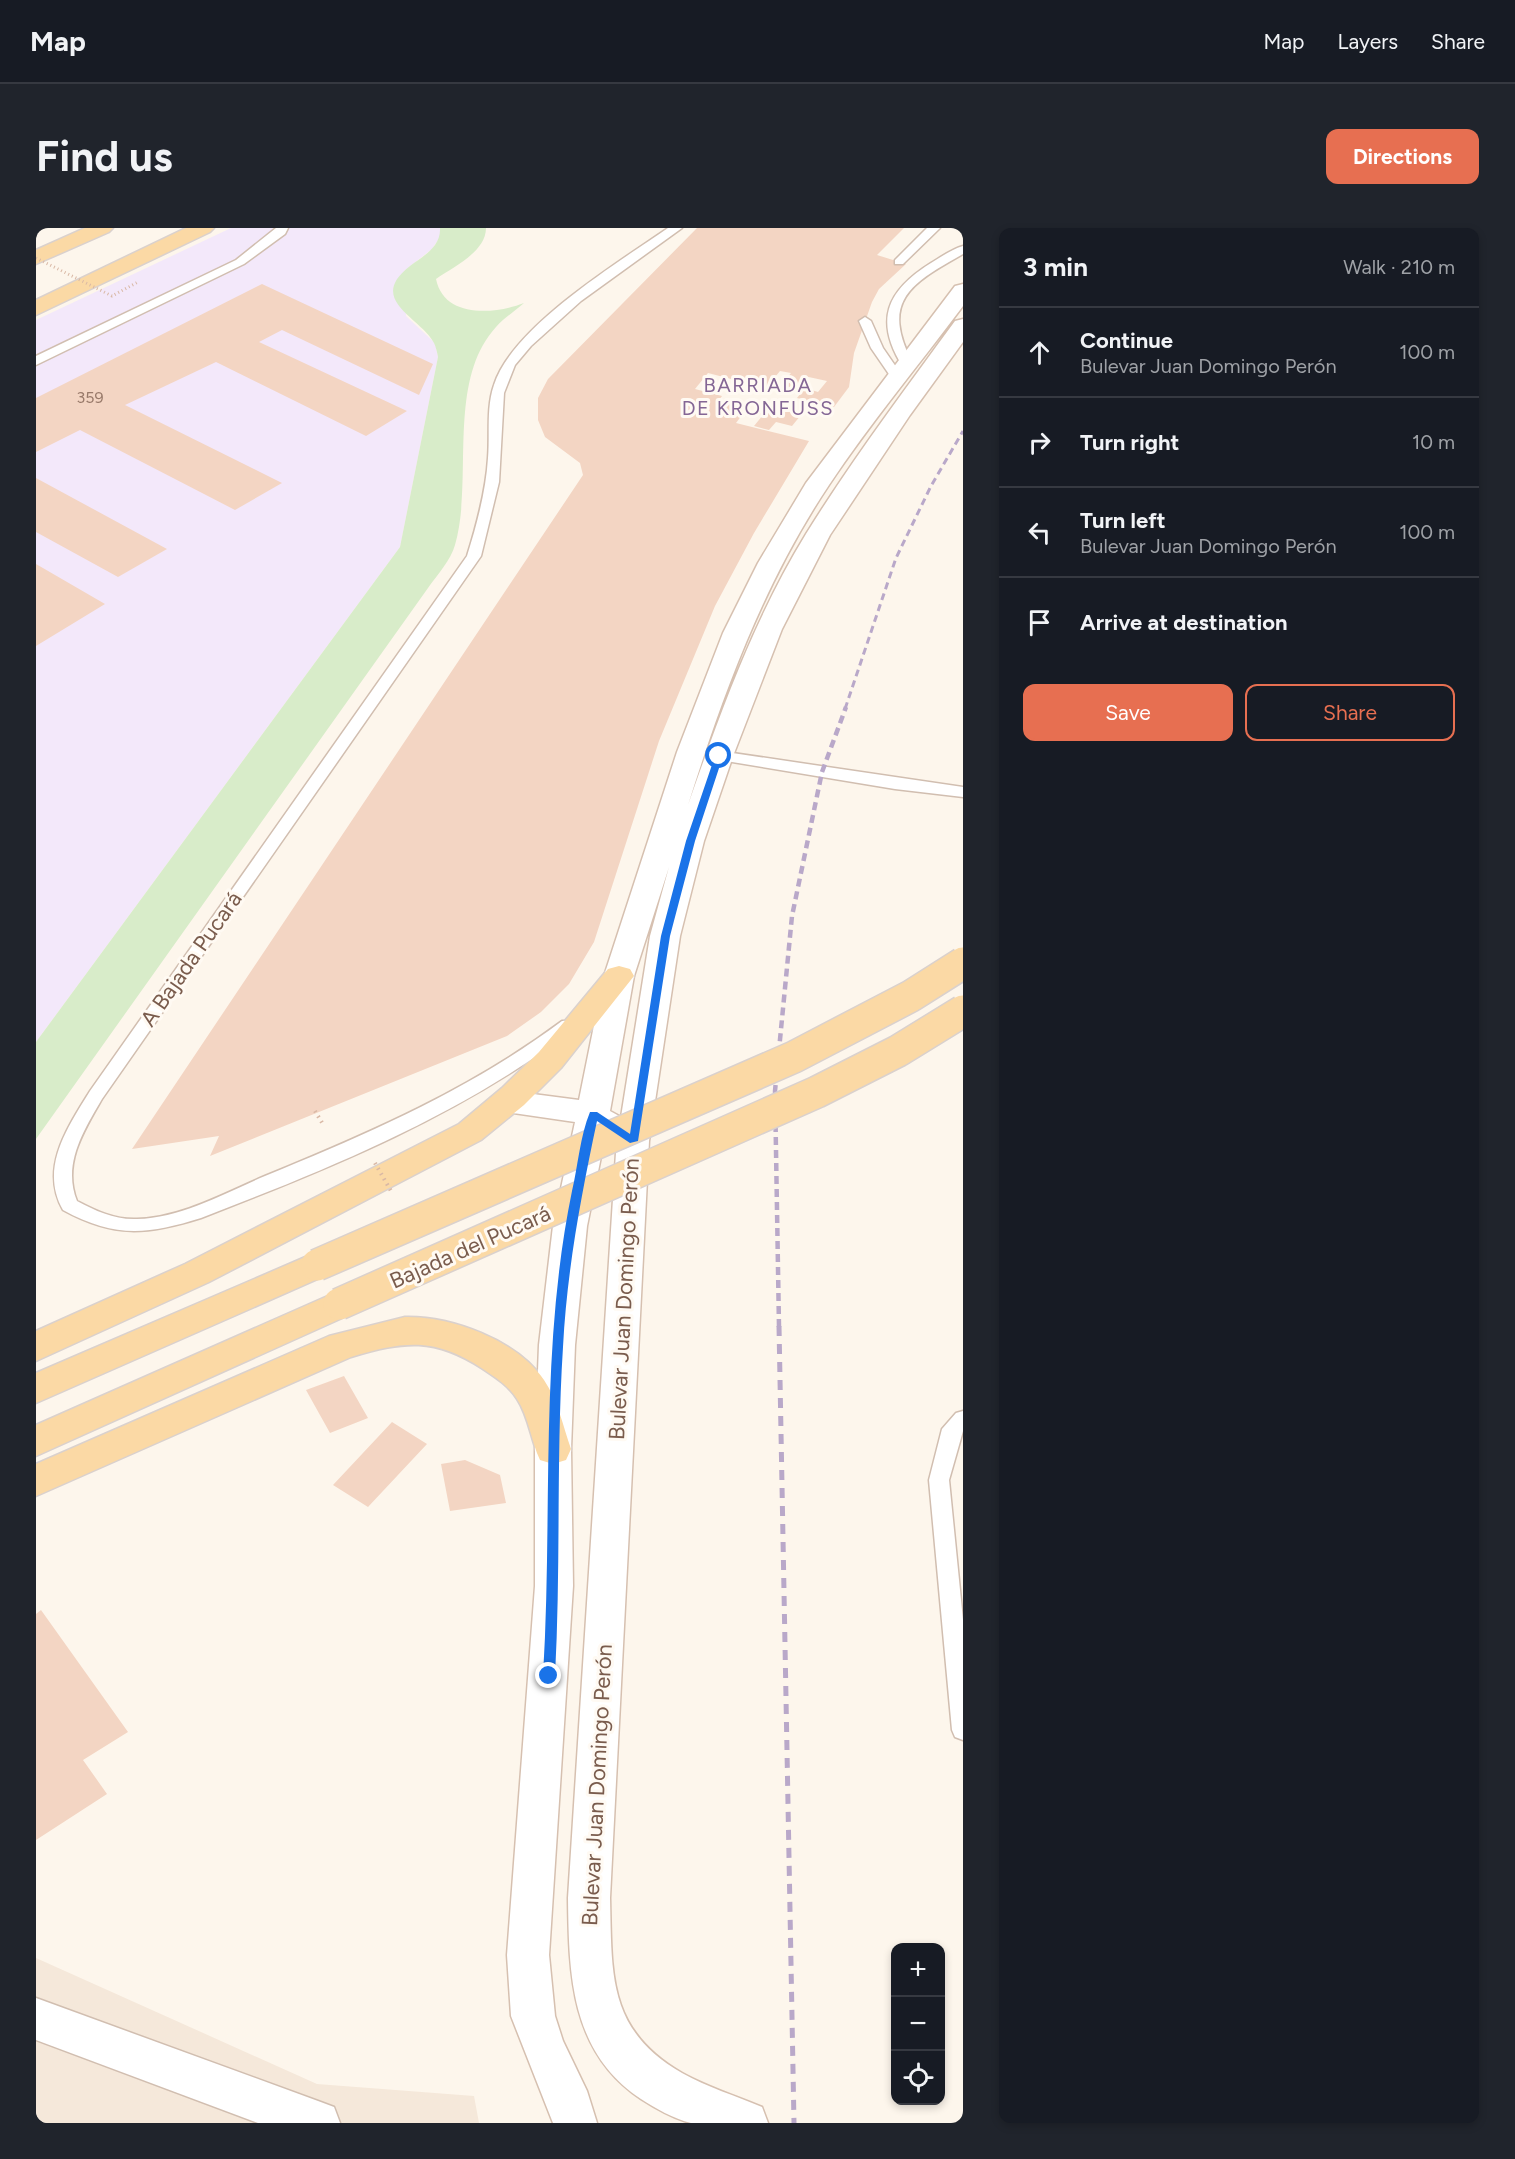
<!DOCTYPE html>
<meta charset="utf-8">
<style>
:root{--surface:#171b24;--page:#20242c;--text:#f1f3f6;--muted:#9ea1a6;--line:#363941;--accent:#e76f51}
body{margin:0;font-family:Figtree,sans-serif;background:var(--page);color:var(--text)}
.controls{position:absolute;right:18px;bottom:18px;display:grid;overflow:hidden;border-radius:12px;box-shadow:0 3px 9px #0003}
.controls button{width:54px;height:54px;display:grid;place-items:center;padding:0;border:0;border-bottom:2px solid var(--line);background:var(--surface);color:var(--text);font:30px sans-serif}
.stop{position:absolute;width:18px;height:18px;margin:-14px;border:4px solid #1a73e8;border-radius:50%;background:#fff}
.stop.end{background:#1a73e8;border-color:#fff;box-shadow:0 2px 6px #0008}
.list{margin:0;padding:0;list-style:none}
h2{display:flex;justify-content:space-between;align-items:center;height:78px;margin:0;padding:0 24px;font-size:26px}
h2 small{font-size:20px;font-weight:400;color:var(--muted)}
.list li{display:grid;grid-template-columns:39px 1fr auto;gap:18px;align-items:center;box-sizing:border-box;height:90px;padding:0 24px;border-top:2px solid var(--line)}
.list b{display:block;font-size:22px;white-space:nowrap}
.list p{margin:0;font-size:20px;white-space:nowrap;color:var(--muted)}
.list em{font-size:20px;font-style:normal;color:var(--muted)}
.actions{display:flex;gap:12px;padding:18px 24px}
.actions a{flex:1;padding:14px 0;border:2px solid var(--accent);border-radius:12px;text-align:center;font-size:21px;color:var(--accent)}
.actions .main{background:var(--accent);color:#fff}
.icon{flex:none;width:33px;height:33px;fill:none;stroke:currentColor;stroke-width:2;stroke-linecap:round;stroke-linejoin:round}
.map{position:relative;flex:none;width:927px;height:1895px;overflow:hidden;border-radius:12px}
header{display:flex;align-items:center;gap:36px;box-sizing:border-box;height:84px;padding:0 30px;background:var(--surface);border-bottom:2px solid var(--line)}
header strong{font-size:28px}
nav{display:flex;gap:33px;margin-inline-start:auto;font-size:21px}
.intro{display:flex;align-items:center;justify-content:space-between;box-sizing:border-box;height:144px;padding:0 36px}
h1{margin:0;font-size:42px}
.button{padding:15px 27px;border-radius:12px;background:var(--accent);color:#fff;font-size:21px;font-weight:700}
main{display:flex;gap:36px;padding:0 36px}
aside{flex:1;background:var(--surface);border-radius:12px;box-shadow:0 3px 9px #0003}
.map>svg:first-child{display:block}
.residential{fill:#f5e8da}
.education{fill:#f3e8fa}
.green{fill:#d8ecc9}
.building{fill:#f3d5c3}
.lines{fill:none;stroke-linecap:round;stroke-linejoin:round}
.service-casing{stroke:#d1beb0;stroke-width:3}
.minor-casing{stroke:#d1beb0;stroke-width:3}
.secondary-casing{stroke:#d6c0b0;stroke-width:3}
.primary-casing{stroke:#dad1cd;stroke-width:3}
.path{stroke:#d9b8a5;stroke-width:4;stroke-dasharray:1.5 4.5;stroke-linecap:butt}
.service{fill:#fff;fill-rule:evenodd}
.minor{fill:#fff;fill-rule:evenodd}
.secondary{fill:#fff;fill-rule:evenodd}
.primary{fill:#fbd9a5;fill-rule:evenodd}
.rail-far2{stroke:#b9a8c9;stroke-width:3;stroke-dasharray:7 4.5;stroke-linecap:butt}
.rail-far1{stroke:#b9a8c9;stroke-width:4.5;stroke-dasharray:8 5;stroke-linecap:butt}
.rail{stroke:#b9a8c9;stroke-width:5;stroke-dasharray:10 8;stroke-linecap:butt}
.primary-bridge-casing{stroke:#dad1cd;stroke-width:34;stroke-linecap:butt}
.path-bridge-far1{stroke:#d9b8a5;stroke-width:3;stroke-dasharray:1 3;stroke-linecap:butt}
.path-bridge{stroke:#d9b8a5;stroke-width:4;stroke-dasharray:1.5 4.5;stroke-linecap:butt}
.primary-bridge{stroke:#fbd9a5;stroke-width:31}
.route{fill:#1a73e8}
.labels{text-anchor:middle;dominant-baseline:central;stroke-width:6;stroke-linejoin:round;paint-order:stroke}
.far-number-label{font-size:16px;fill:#987a6a}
.far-neighbourhood-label{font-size:20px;letter-spacing:1.5px;fill:#846695;stroke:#fffaf3}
.street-label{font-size:22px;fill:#7a5c4d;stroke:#fffaf3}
</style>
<header>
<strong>Map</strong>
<nav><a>Map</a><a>Layers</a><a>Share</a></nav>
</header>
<div class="intro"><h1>Find us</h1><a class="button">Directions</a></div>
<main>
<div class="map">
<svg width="927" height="1895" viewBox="0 0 927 1895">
<rect width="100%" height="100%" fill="#fdf6ec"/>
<path class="residential" d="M0 1730 281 1856 438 1868 443 1895H0Z"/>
<path class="education" d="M195 0H404V9L396 21 368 43 370 88 399 115 402 129 364 319 0 814V92Z"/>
<path class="green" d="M404 0H450C450 24 417 39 400 51 408 91 460 86 488 75 479 83 468 90 460 99 410 154 438 251 419 317 415 332 401 347 392 360L0 911V814L364 319 402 129C401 124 400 119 398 115 384 89 330 72 374 38 387 28 405 19 404 0Z"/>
<path class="building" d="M661 0H868L841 27 870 36 843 61 836 74 818 125 813 159 798 179 761 170 769 160 782 164 791 153 768 148 753 167 740 164 755 145 744 143 730 160 672 145 659 161 686 168 683 172 712 179 700 195 773 213 718 305 679 378 623 513 558 714 533 756 505 784 471 808 174 928 183 908 96 921 547 247 544 235 509 209 502 192V170L512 151Z
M226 56 397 136 383 167 246 102 223 114 371 183 330 208 180 134 89 177 246 255 199 282 44 202 0 224V170Z
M730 178 765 187 756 198 740 194 733 202 718 198 727 187 723 186Z
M0 250 131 321 82 349 0 304Z
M0 336 69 376 0 418Z
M308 1148 332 1190 294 1205 270 1162Z
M356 1194 391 1216 332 1279 297 1257Z
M429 1232 464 1247 470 1275 414 1283 405 1236Z
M5 1382 92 1504 47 1532 71 1566 0 1612V1386Z"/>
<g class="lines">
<defs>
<path id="service" d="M240 0H252L249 6 208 36 0 137V128L200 32Z
M632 0H646L545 73 495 118 479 137 468 165 463 254 445 328 66 871C48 902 26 936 41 973 60 983 79 992 101 991 145 990 189 965 229 948 334 905 435 861 526 793H538L540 797 538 801C427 886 295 940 165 990 111 1007 78 1010 27 982 3 940 32 899 54 863L431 328C441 296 450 263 452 230 454 206 450 180 458 157 476 99 583 34 632 0Z
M891 0H904L867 36H859V32Z
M927 18V26C874 56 844 73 877 136L871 140 867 139C838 93 850 63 895 35 905 29 916 21 927 18Z
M829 89 835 93 847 120 867 149 865 152H857L835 120 823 93Z
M683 523 927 559V569L859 561 678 531 675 528Z
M927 1183V1203L913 1252 927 1392V1512L919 1509 916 1502 893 1252 906 1201 920 1185Z"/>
<path id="minor" d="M0 1770 282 1873 298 1879 304 1895H222L0 1812Z"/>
<path id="secondary" d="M927 56V78C883 137 834 195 793 257 728 354 687 466 652 577 684 485 719 389 770 306 816 232 868 163 919 93L927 91V114L874 187 794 307 746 401 697 528 668 613 644 708 613 913 574 1670C576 1746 571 1802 646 1845 671 1859 700 1868 726 1879L732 1895C710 1895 676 1895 655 1895 638 1891 619 1880 605 1871 534 1824 533 1746 532 1670L581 909H569L551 998 539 1117 535 1221 537 1358 513 1727 519 1788 527 1813 551 1863 561 1895H517L475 1788 471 1727 499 1358V1221L503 1117 517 998 539 894 463 883 458 875 463 867 474 863 543 872 568 748 641 524 687 405 722 335 770 255 919 58ZM633 639 614 708 585 889 574 883 598 748Z"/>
<path id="primary" d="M49 0H77L73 4 0 36V22Z
M150 0H178L174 4 0 87V72Z
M583 738 594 741 598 748 525 840 488 877 445 912 173 1054 0 1133V1103L149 1036 423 896 466 860 503 824 572 741Z
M281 1024 293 1028 298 1037 293 1046 0 1175V1145Z
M303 1063 315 1066 320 1076 315 1086 0 1228V1197Z
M369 1089C415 1088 481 1112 508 1152 522 1173 527 1198 535 1221L530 1232 517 1236 504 1232C495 1213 493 1189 481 1171 473 1158 459 1149 447 1141 398 1109 369 1113 315 1129L0 1268V1236L293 1108Z"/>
</defs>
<use href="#service" class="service-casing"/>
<use href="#minor" class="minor-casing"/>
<use href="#secondary" class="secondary-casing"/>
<use href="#primary" class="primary-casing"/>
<path class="path" d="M279 883 288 898"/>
<use href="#service" class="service"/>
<use href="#minor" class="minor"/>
<use href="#secondary" class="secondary"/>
<use href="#primary" class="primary"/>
<path class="rail-far2" d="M809 481 860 330 895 258 927 203"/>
<path class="rail-far1" d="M743 1099 739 863 756 688 786 544 810 479"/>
<path class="rail" d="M743 1098 758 1895"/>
<defs>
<path id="primary-bridge" d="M281 1037 758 829 875 768 927 735
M303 1076 781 864 862 823 927 783"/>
</defs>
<use href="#primary-bridge" class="primary-bridge-casing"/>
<path class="path-bridge-far1" d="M0 30 76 68 102 54"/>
<path class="path-bridge" d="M339 935 355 963"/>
<use href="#primary-bridge" class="primary-bridge"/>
</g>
<path class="route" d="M683 525 687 528 659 613 634 708 602 913 594 915 561 893C545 968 531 1042 527 1119 520 1228 525 1338 519 1448L513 1453 507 1448C517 1286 503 1123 536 963 542 938 544 908 554 884H561L594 906 625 708 650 613 679 528Z"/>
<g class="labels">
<g class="far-number-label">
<text x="54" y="169">359</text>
</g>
<g class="far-neighbourhood-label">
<text x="722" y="157">BARRIADA<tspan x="722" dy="23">DE KRONFUSS</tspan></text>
</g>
<g class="street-label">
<text transform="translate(155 731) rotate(-55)">A Bajada Pucará</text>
<text transform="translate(434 1019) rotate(-24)">Bajada del Pucará</text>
<text transform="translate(588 1071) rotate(-87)">Bulevar Juan Domingo Perón</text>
<text transform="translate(561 1557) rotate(-87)">Bulevar Juan Domingo Perón</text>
</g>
</g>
</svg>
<div class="controls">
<button>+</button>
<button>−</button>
<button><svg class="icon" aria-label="locate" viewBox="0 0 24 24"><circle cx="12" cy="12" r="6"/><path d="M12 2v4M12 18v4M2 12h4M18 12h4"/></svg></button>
</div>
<div class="stop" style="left:683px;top:528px"></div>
<div class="stop end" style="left:513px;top:1448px"></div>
</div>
<aside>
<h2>3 min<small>Walk · 210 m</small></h2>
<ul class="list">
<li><svg class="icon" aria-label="ahead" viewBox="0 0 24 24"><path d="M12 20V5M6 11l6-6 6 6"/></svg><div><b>Continue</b><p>Bulevar Juan Domingo Perón</p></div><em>100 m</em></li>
<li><svg class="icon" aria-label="right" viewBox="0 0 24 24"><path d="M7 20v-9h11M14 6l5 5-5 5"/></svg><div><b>Turn right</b></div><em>10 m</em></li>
<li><svg class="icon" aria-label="left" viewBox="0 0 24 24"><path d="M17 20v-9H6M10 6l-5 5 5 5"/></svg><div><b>Turn left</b><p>Bulevar Juan Domingo Perón</p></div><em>100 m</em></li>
<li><svg class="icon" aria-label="arrive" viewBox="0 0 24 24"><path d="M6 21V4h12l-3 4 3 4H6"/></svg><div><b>Arrive at destination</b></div></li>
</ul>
<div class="actions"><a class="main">Save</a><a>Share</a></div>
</aside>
</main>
